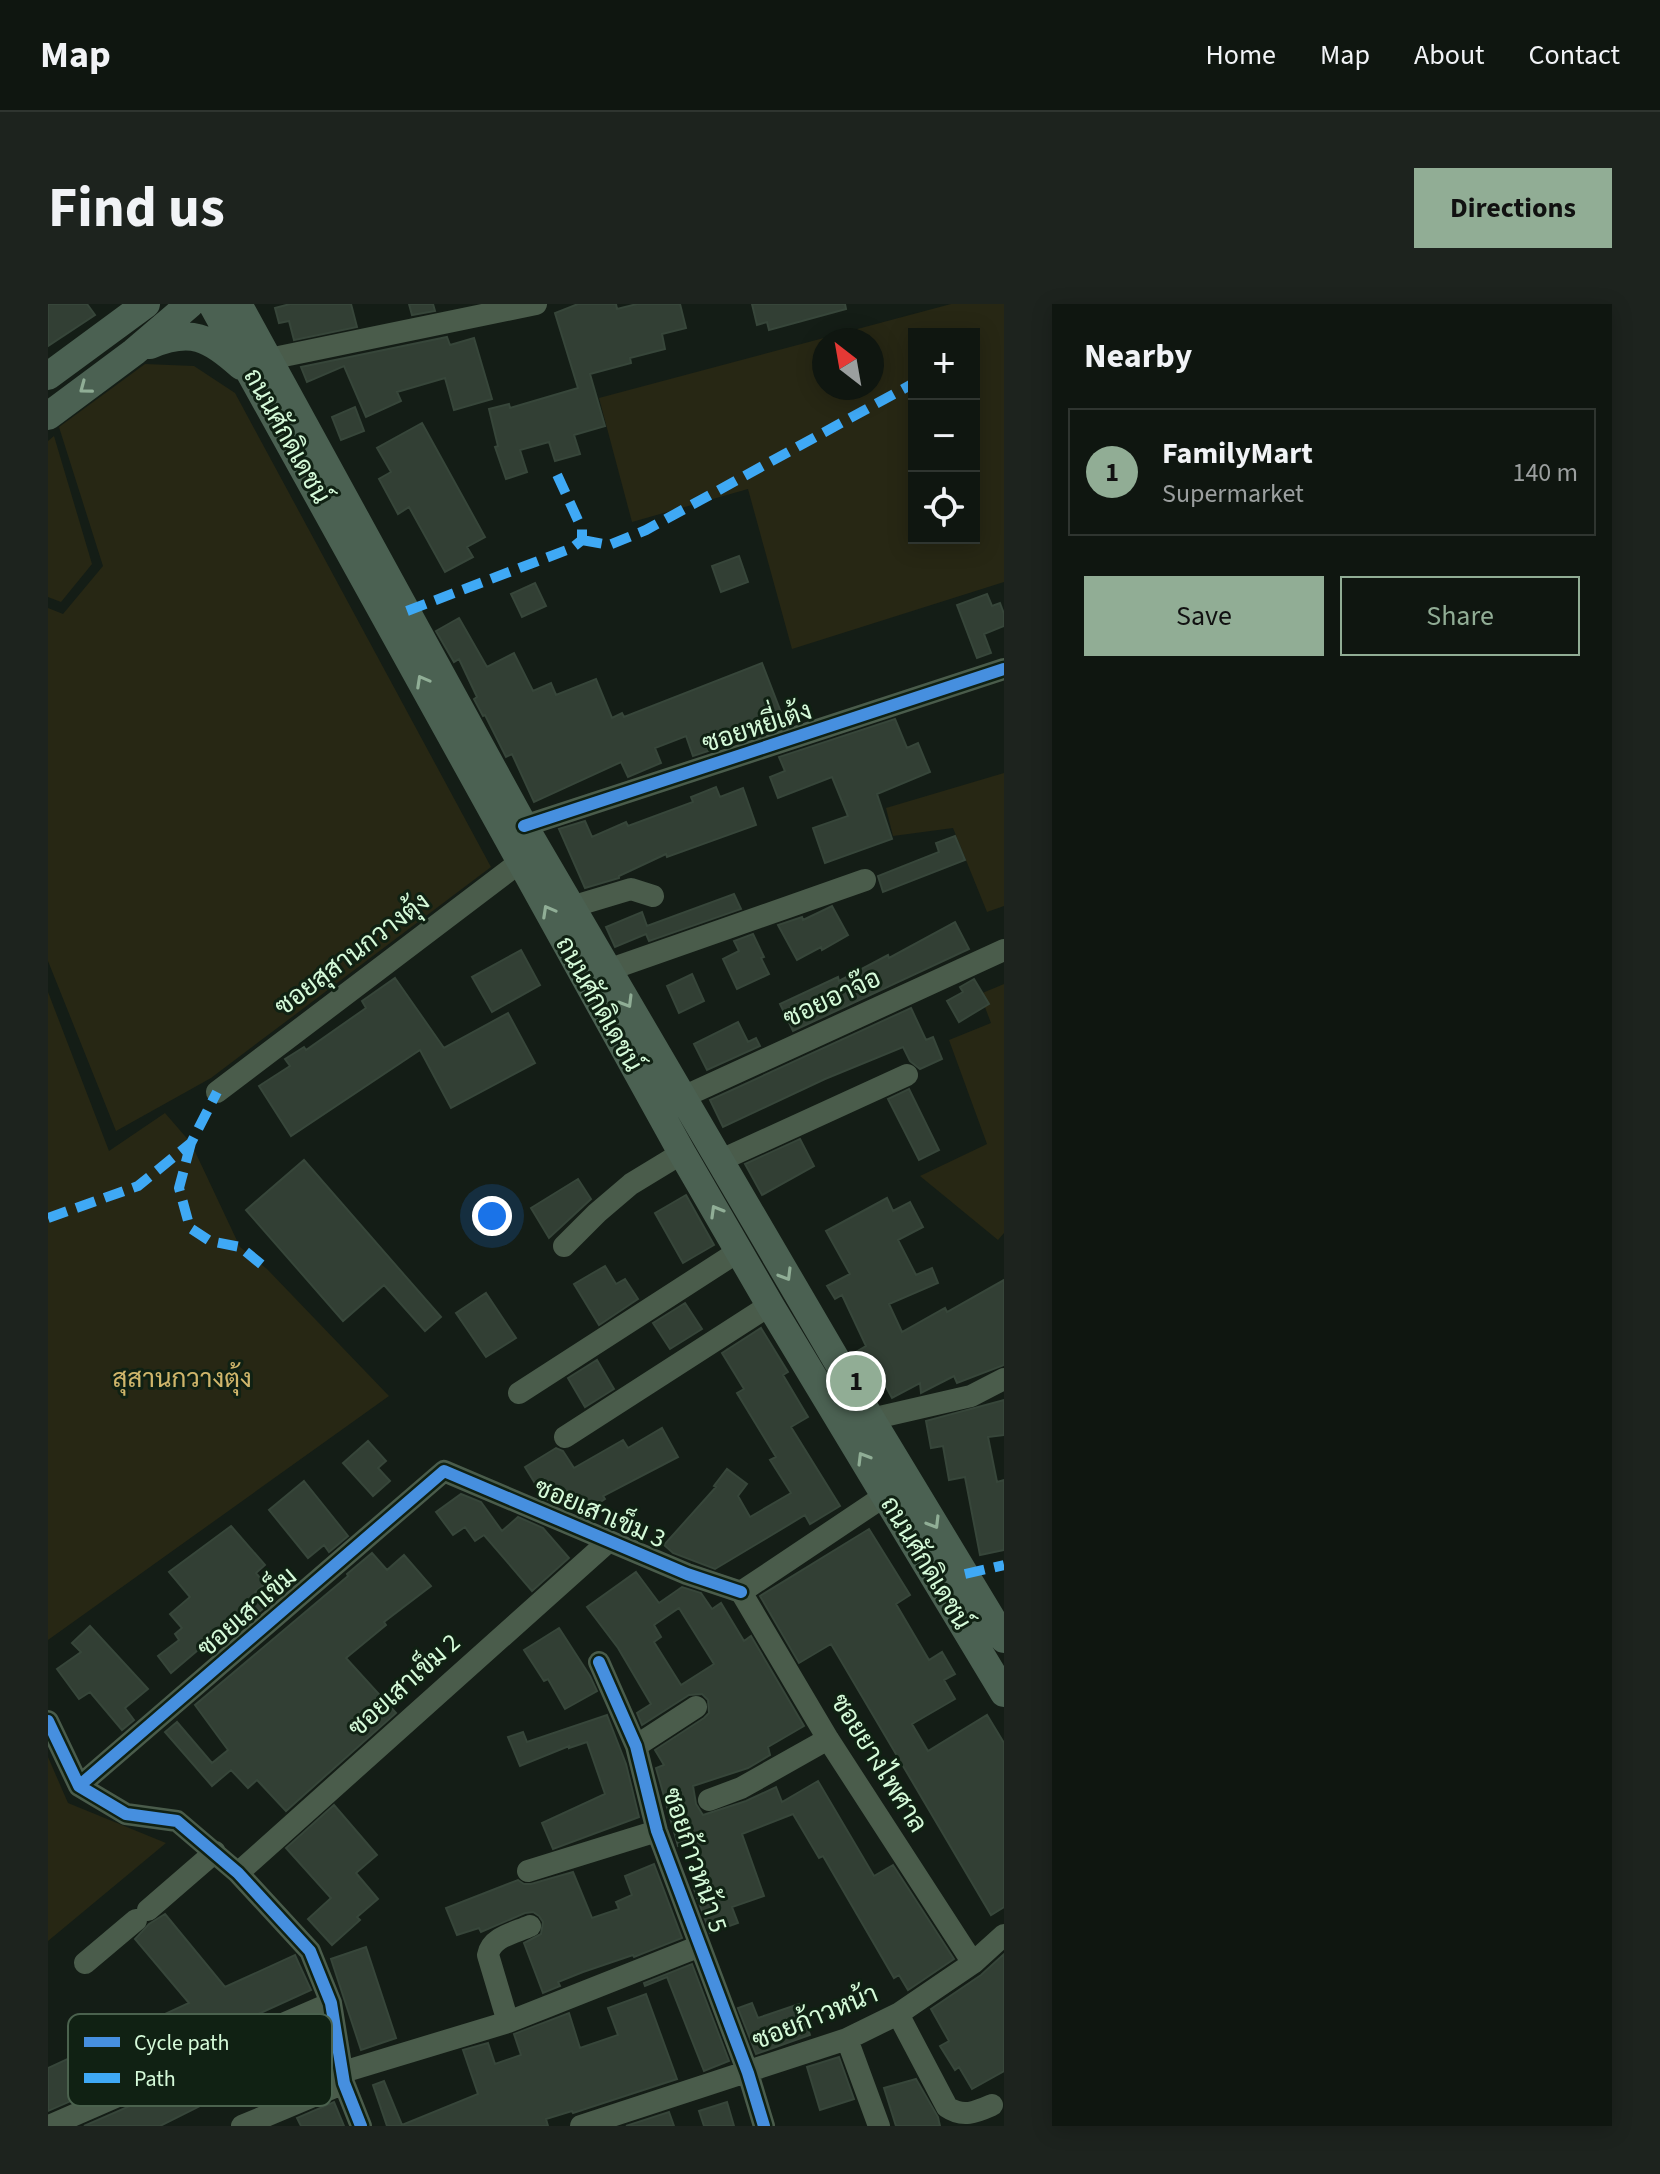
<!DOCTYPE html>
<meta charset="utf-8">
<style>
:root{--surface:#0f1610;--page:#1d231e;--text:#f1f3f6;--muted:#9b9f9f;--line:#2f3530;--accent:#91ad95}
body{margin:0;font-family:"Source Sans 3",Sarabun,sans-serif;background:var(--page);color:var(--text)}
.controls{position:absolute;right:24px;top:24px;display:grid;overflow:hidden;border-radius:0px;box-shadow:0 4px 20px #0003}
.controls button{width:72px;height:72px;display:grid;place-items:center;padding:0;border:0;border-bottom:2px solid var(--line);background:var(--surface);color:var(--text);font:40px sans-serif}
.compass{position:absolute;left:764px;top:24px;width:72px;height:72px;border-radius:50%;background:var(--surface);box-shadow:0 4px 20px #0003;rotate:329deg}
.you{position:absolute;left:444px;top:912px;width:28px;height:28px;margin:-20px;border:6px solid #fff;border-radius:50%;background:#1a73e8;box-shadow:0 0 0 12px #1a73e833}
.badge{display:grid;place-items:center;width:52px;height:52px;border-radius:50%;background:var(--accent);color:#111;font-size:26px;font-weight:700}
.pin{position:absolute;translate:-50% -50%;border:4px solid #fff;box-shadow:0 2px 8px #0006}
.list{margin:0;padding:0;list-style:none}
h2{display:flex;justify-content:space-between;align-items:center;height:104px;margin:0;padding:0 32px;font-size:34px}
h2 small{font-size:26px;font-weight:400;color:var(--muted)}
.list li{display:grid;grid-template-columns:52px 1fr auto;gap:24px;align-items:center;box-sizing:border-box;height:128px;margin:0 16px 16px;padding:0 16px;border:2px solid var(--line);border-radius:0px}
.list b{display:block;font-size:30px;white-space:nowrap}
.list p{margin:0;font-size:26px;white-space:nowrap;color:var(--muted)}
.list em{font-size:26px;font-style:normal;color:var(--muted)}
.actions{display:flex;gap:16px;padding:24px 32px}
.actions a{flex:1;padding:18px 0;border:2px solid var(--accent);border-radius:0px;text-align:center;font-size:28px;color:var(--accent)}
.actions .main{background:var(--accent);color:#111}
.icon{flex:none;width:44px;height:44px;fill:none;stroke:currentColor;stroke-width:2;stroke-linecap:round;stroke-linejoin:round}
.map{position:relative;flex:none;width:956px;height:1822px;overflow:hidden;border-radius:0px}
header{display:flex;align-items:center;gap:48px;box-sizing:border-box;height:112px;padding:0 40px;background:var(--surface);border-bottom:2px solid var(--line)}
header strong{font-size:38px}
nav{display:flex;gap:44px;margin-inline-start:auto;font-size:28px}
.intro{display:flex;align-items:center;justify-content:space-between;box-sizing:border-box;height:192px;padding:0 48px}
h1{margin:0;font-size:56px}
.button{padding:20px 36px;border-radius:0px;background:var(--accent);color:#111;font-size:28px;font-weight:700}
main{display:flex;gap:48px;padding:0 48px}
aside{flex:1;background:var(--surface);border-radius:0px;box-shadow:0 4px 20px #0003}
.map>svg:first-child{display:block}
.green{fill:#272714;fill-rule:evenodd}
.building{fill:#323f34;stroke:#37463a;stroke-width:2;fill-rule:evenodd}
.lines{fill:none;stroke-linecap:round;stroke-linejoin:round}
.minor{stroke:#4a5c4b;stroke-width:22}
.major{stroke:#4b6152;stroke-width:28}
.quiet{stroke:#3fa9f5;stroke-width:10;stroke-dasharray:20 10;stroke-linecap:butt}
.cycleway-casing{stroke:#102113;stroke-width:17}
.cycleway{stroke:#468fdf;stroke-width:12}
.oneway{stroke:#90ae96}
.labels{text-anchor:middle;dominant-baseline:central;stroke-width:6;stroke-linejoin:round;paint-order:stroke}
.street-label{font-size:26px;fill:#d5fad9;stroke:#102113}
.park-label{font-size:26px;fill:#d0b66b;stroke:#102113}
.key{fill:#102113;stroke:#4b624e;stroke-width:2}
.key-label{font-size:22px;fill:#d5fad9}
</style>
<header>
<strong>Map</strong>
<nav><a>Home</a><a>Map</a><a>About</a><a>Contact</a></nav>
</header>
<div class="intro"><h1>Find us</h1><a class="button">Directions</a></div>
<main>
<div class="map">
<svg width="956" height="1822" viewBox="0 0 956 1822">
<rect width="100%" height="100%" fill="#141d16"/>
<path class="green" d="M903 0H956V278L744 345 700 185 584 218 551 94ZM926 30V234H866V30ZM824 36V84H776V36Z
M97 60 146 62 187 89 443 563 163 774 68 827 0 657V304L15 310 55 262 11 123Z
M6 132 44 260 13 298 0 293V137Z
M956 469V602L939 608 905 524 845 532 838 504Z
M956 680V929L950 936 872 872 939 840 901 736 943 719 932 690Z
M0 688 61 847 117 809 143 839 192 943 219 965 341 1092 0 1336Z
M0 1453 20 1499 118 1539 0 1637Z"/>
<path class="building" d="M0 0H39L47 11 0 42Z
M242 0H303L309 23 246 36 241 17 231 19 227 4Z
M361 0H385L387 7 364 11Z
M530 0H568L569 5 589 0H632L638 24 614 30 617 45 582 54 583 59 542 70 557 122 526 131 532 150 507 157 501 138 472 146 479 168 458 175 447 143 450 142 441 105 461 100 462 104 530 84 507 9Z
M704 0H797L798 5 721 26 719 18 709 21Z
M399 33 402 41 426 34 444 95 406 106 397 74 349 88 353 97 318 113 296 62 259 78 253 63Z
M307 103 316 127 293 136 284 113Z
M374 119 437 233 419 243 425 253 397 268 361 203 350 210 331 175 343 168 329 144Z
M691 252 700 278 673 288 664 262Z
M487 279 498 302 474 313 463 290Z
M939 290 944 302 952 299 956 310V322L936 330 943 349 929 354 909 301Z
M411 314 439 363 466 349 485 387 503 379 508 391 548 375 564 414 574 409 576 413 714 359 734 411 723 415 727 425 645 452 638 432 607 444 613 459 580 473 573 458 486 498 464 450 458 453 437 411 435 412 426 395 429 393 411 355 406 358 388 327Z
M847 415 859 444 870 439 882 468 829 490 844 535 777 559 765 524 800 512 784 473 730 494 722 473 737 467 731 453Z
M668 483 672 493 695 484 708 521 619 553 618 550 571 572V574L537 584 511 525 537 517 544 533 578 518 580 522 645 498 643 493Z
M907 532 917 556 835 588 830 572 891 548 888 539Z
M686 590 693 605 601 637 598 630 567 643 558 623 594 608 599 622Z
M784 602 800 631 774 646 773 643 749 656 730 621 754 613 755 616Z
M907 618 921 645 745 727 732 700 790 673 791 677 840 651 841 654Z
M705 630 716 653 713 654 721 670 689 685 675 655 691 647 686 637Z
M473 646 492 681 444 708 424 673Z
M644 670 656 697 631 709 619 682Z
M347 674 396 744 460 709 487 759 403 804 372 746 243 832 211 782 242 762 237 755 256 743 258 746 318 704 314 697Z
M926 675 941 700 911 718 899 697 915 688 912 683Z
M863 704 878 736 885 733 894 755 872 765 862 757 855 743 777 775 675 823 662 796Z
M690 718 700 738 708 734 712 742 659 766 646 740Z
M861 785 891 846 871 856 840 795Z
M752 835 766 862 714 891 697 860Z
M256 856 393 1013 377 1027 336 981 295 1017 198 906Z
M530 875 543 895 501 934 483 904Z
M638 891 666 941 635 959 607 909Z
M839 894 845 907 862 898 875 923 850 936 868 971 884 964 890 979 841 1000 854 1028 897 1004 899 1008 956 976V1061L909 1079 906 1072 873 1089 872 1079 844 1094 831 1070 821 1075 806 1049 818 1042 794 991 787 995 779 982 802 970 778 927Z
M557 962 568 980 577 975 590 995 551 1021 526 980Z
M438 989 468 1034 438 1053 408 1009Z
M637 999 654 1025 622 1045 605 1019Z
M713 1024 740 1068 735 1071 760 1113 743 1123 792 1202 762 1220 757 1211 667 1265 625 1249 616 1241 668 1183 666 1182 679 1165 699 1180 690 1192 702 1213 743 1189 722 1156 728 1153 689 1089 696 1085 674 1049Z
M549 1056 566 1085 537 1103 520 1074Z
M956 1096V1131L940 1133 949 1178 956 1176V1246L932 1251 917 1173 901 1176 895 1142 883 1144 878 1117Z
M614 1124 630 1153 555 1192 557 1195 534 1210 519 1187 503 1197 496 1194 477 1163 508 1144 515 1147 526 1164 575 1136 580 1144Z
M320 1137 338 1157 330 1164 342 1177 325 1192 295 1159Z
M256 1177 300 1232 281 1248 276 1241 260 1254 221 1206Z
M413 1190 433 1198 454 1227 470 1213 495 1224 521 1254 484 1287 436 1231 427 1237 417 1223 405 1231 388 1208Z
M183 1222 217 1261 208 1269 217 1280 207 1288 218 1302 198 1319 191 1311 123 1369 110 1352 131 1336 127 1330 134 1324 122 1310 142 1293 121 1268Z
M821 1225 862 1291 848 1300 881 1356 894 1348 907 1370 896 1376 907 1395 864 1420 880 1447 939 1411 956 1439V1603L943 1611 783 1340 751 1359 712 1292Z
M324 1249 339 1266 356 1251 383 1282 336 1318 338 1321 298 1354 348 1409 238 1507 209 1476 200 1484 183 1466 164 1482 117 1428 129 1418 164 1459 180 1446 147 1401 300 1272 299 1270Z
M588 1268 611 1299 634 1283 653 1289 664 1305 673 1299 696 1337 703 1332 756 1422 720 1443 722 1451 700 1464 645 1482 648 1500 655 1511 698 1497 728 1483 734 1498 770 1477 826 1572 845 1561 906 1655 860 1686 851 1671 846 1674 775 1552 771 1554 745 1510 694 1530 716 1592 684 1603 690 1619 662 1629 646 1585 659 1580 644 1537 630 1542 608 1464 616 1461 607 1446 656 1414 661 1409 660 1396 654 1390 641 1391 594 1421 589 1409 603 1400 570 1344 539 1303ZM631 1304 666 1360 633 1381 606 1338 613 1333 606 1321Z
M42 1322 100 1385 77 1404 86 1416 74 1426 42 1388 31 1395 9 1365 33 1348 24 1339Z
M511 1324 542 1372 549 1387 517 1405 500 1375 496 1377 476 1346Z
M559 1411 578 1460 591 1513 505 1545 494 1519 557 1490 539 1438 521 1444V1442L472 1462 460 1433 475 1428 479 1438Z
M286 1501 329 1551 308 1569 330 1595 309 1613 312 1616 284 1641 260 1615 283 1594 238 1544Z
M606 1560 634 1634 586 1653 585 1651 535 1668 510 1678 512 1682 495 1689 476 1639 493 1630 495 1618 491 1612 485 1608 477 1609 433 1628 431 1624 409 1631 398 1604 470 1576 476 1580H483L525 1568 544 1614 571 1605 568 1598 584 1591 577 1572Z
M117 1610 177 1683 247 1651 263 1686 208 1711 210 1715 0 1807V1764L141 1699 87 1635 101 1620Z
M318 1643 348 1734 313 1746 283 1655Z
M956 1650V1767L924 1785 911 1763 907 1766 892 1742 901 1737 883 1705 933 1671Z
M644 1660 681 1757 656 1767 619 1673 597 1682 596 1679Z
M598 1690 629 1775 525 1809 524 1807 498 1815 500 1822H339L325 1781 336 1777 354 1821 430 1790 415 1746 440 1739 447 1760 473 1751 466 1730 521 1709 532 1744 570 1731 560 1704Z
M704 1699 710 1714 751 1700 762 1731 708 1750 690 1704Z
M259 1725 277 1760 236 1780 228 1764 112 1822H36Z
M791 1753 806 1795 772 1806 759 1763Z
M868 1775 890 1813 892 1822H848L836 1784Z
M286 1798 296 1822H253L249 1814Z
M679 1798 686 1822H656L651 1807Z
M621 1808 626 1822H578Z"/>
<g class="lines">
<path class="minor" d="M221 55 488 0
M476 522 956 365
M523 603 583 585 605 592
M560 666 817 576
M169 788 472 558
M635 793 956 646
M671 857 859 771
M516 942 549 909 583 880 634 849
M471 1089 691 947
M823 1115 923 1092 956 1075
M517 1133 722 1001
M693 1288 780 1435 925 1659
M693 1288 838 1191
M551 1358 588 1442 609 1527 700 1769 716 1822
M0 1417 31 1482 78 1510 129 1517 190 1569 262 1647 283 1699 296 1779 313 1822
M588 1442 648 1403
M31 1482 396 1167 639 1270 693 1288
M661 1496 693 1484 780 1435
M480 1567 609 1527
M190 1569 561 1237
M100 1606 167 1548
M37 1659 88 1616
M850 1710 899 1803C915 1814 928 1808 944 1801
M460 1718 440 1651C443 1633 466 1629 482 1622
M799 1735 831 1822
M295 1768 460 1718 652 1642
M1 1822 283 1699
M194 1822 296 1779
M533 1822 799 1735 850 1710 925 1659 956 1631"/>
<path class="major" d="M164 0 634 849 722 1001 956 1389
M190 0 476 522 823 1115 956 1335
M102 41C143 24 161 33 193 62
M0 72 98 0
M0 112 86 48 142 0"/>
<path class="quiet" d="M534 236 561 241 598 226 866 79
M359 307 524 244 534 236V225L506 164
M143 839 131 884 142 924 162 937 192 943 219 965
M0 914 90 882 143 839 169 788
M917 1270 956 1261"/>
<defs>
<path id="cycleway" d="M476 522 956 365
M551 1358 588 1442 609 1527 700 1769 716 1822
M0 1417 31 1482 78 1510 129 1517 190 1569 262 1647 283 1699 296 1779 313 1822
M31 1482 396 1167 639 1270 693 1288"/>
</defs>
<use href="#cycleway" class="cycleway-casing"/>
<use href="#cycleway" class="cycleway"/>
</g>
<defs><path id="oneway-chevron" d="M-2-3.5L2.5 0L-2 3.5" fill="none" stroke-width="1.6" stroke-linecap="round" stroke-linejoin="round" transform="scale(2)"/></defs>
<g class="oneway">
<use href="#oneway-chevron" transform="translate(37 84) rotate(143)"/>
<use href="#oneway-chevron" transform="translate(374 377) rotate(-119)"/>
<use href="#oneway-chevron" transform="translate(500 607) rotate(-119)"/>
<use href="#oneway-chevron" transform="translate(579 698) rotate(59)"/>
<use href="#oneway-chevron" transform="translate(668 907) rotate(-120)"/>
<use href="#oneway-chevron" transform="translate(738 971) rotate(59)"/>
<use href="#oneway-chevron" transform="translate(815 1154) rotate(-121)"/>
<use href="#oneway-chevron" transform="translate(886 1219) rotate(59)"/>
</g>
<g class="labels">
<g class="street-label">
<text transform="translate(239 132) rotate(61)">ถนนศักดิเดชน์</text>
<text transform="translate(709 423) rotate(-18)">ซอยหยี่เต้ง</text>
<text transform="translate(304 650) rotate(-37)">ซอยสุสานกวางตุ้ง</text>
<text transform="translate(784 694) rotate(-25)">ซอยอาจ๊อ</text>
<text transform="translate(551 700) rotate(61)">ถนนศักดิเดชน์</text>
<text transform="translate(552 1209) rotate(23)">ซอยเสาเข็ม 3</text>
<text transform="translate(878 1259) rotate(59)">ถนนศักดิเดชน์</text>
<text transform="translate(199 1308) rotate(-41)">ซอยเสาเข็ม</text>
<text transform="translate(356 1381) rotate(-42)">ซอยเสาเข็ม 2</text>
<text transform="translate(831 1459) rotate(58)">ซอยยางไพศาล</text>
<text transform="translate(647 1556) rotate(71)">ซอยก้าวหน้า 5</text>
<text transform="translate(767 1713) rotate(-22)">ซอยก้าวหน้า</text>
</g>
<g class="park-label">
<text x="134" y="1074">สุสานกวางตุ้ง</text>
</g>
</g>
<rect x="20" y="1710" width="264" height="92" rx="12" class="key"/>
<rect x="36" y="1733" width="36" height="10" fill="#468fdf"/>
<rect x="36" y="1769" width="36" height="10" fill="#3fa9f5"/>
<g class="key-label">
<text x="86" y="1746">Cycle path</text>
<text x="86" y="1782">Path</text>
</g>
</svg>
<div class="controls">
<button>+</button>
<button>−</button>
<button><svg class="icon" aria-label="locate" viewBox="0 0 24 24"><circle cx="12" cy="12" r="6"/><path d="M12 2v4M12 18v4M2 12h4M18 12h4"/></svg></button>
</div>
<svg class="compass" viewBox="-18 -18 36 36"><path d="M0-13l5 13h-10z" fill="#e53935"/><path d="M0 13l5-13h-10z" fill="#9b9f9f"/></svg>
<div class="you"></div>
<div class="pin badge" style="left:808px;top:1077px">1</div>
</div>
<aside>
<h2>Nearby<small></small></h2>
<ul class="list">
<li><span class="badge">1</span><div><b>FamilyMart</b><p>Supermarket</p></div><em>140 m</em></li>
</ul>
<div class="actions"><a class="main">Save</a><a>Share</a></div>
</aside>
</main>
